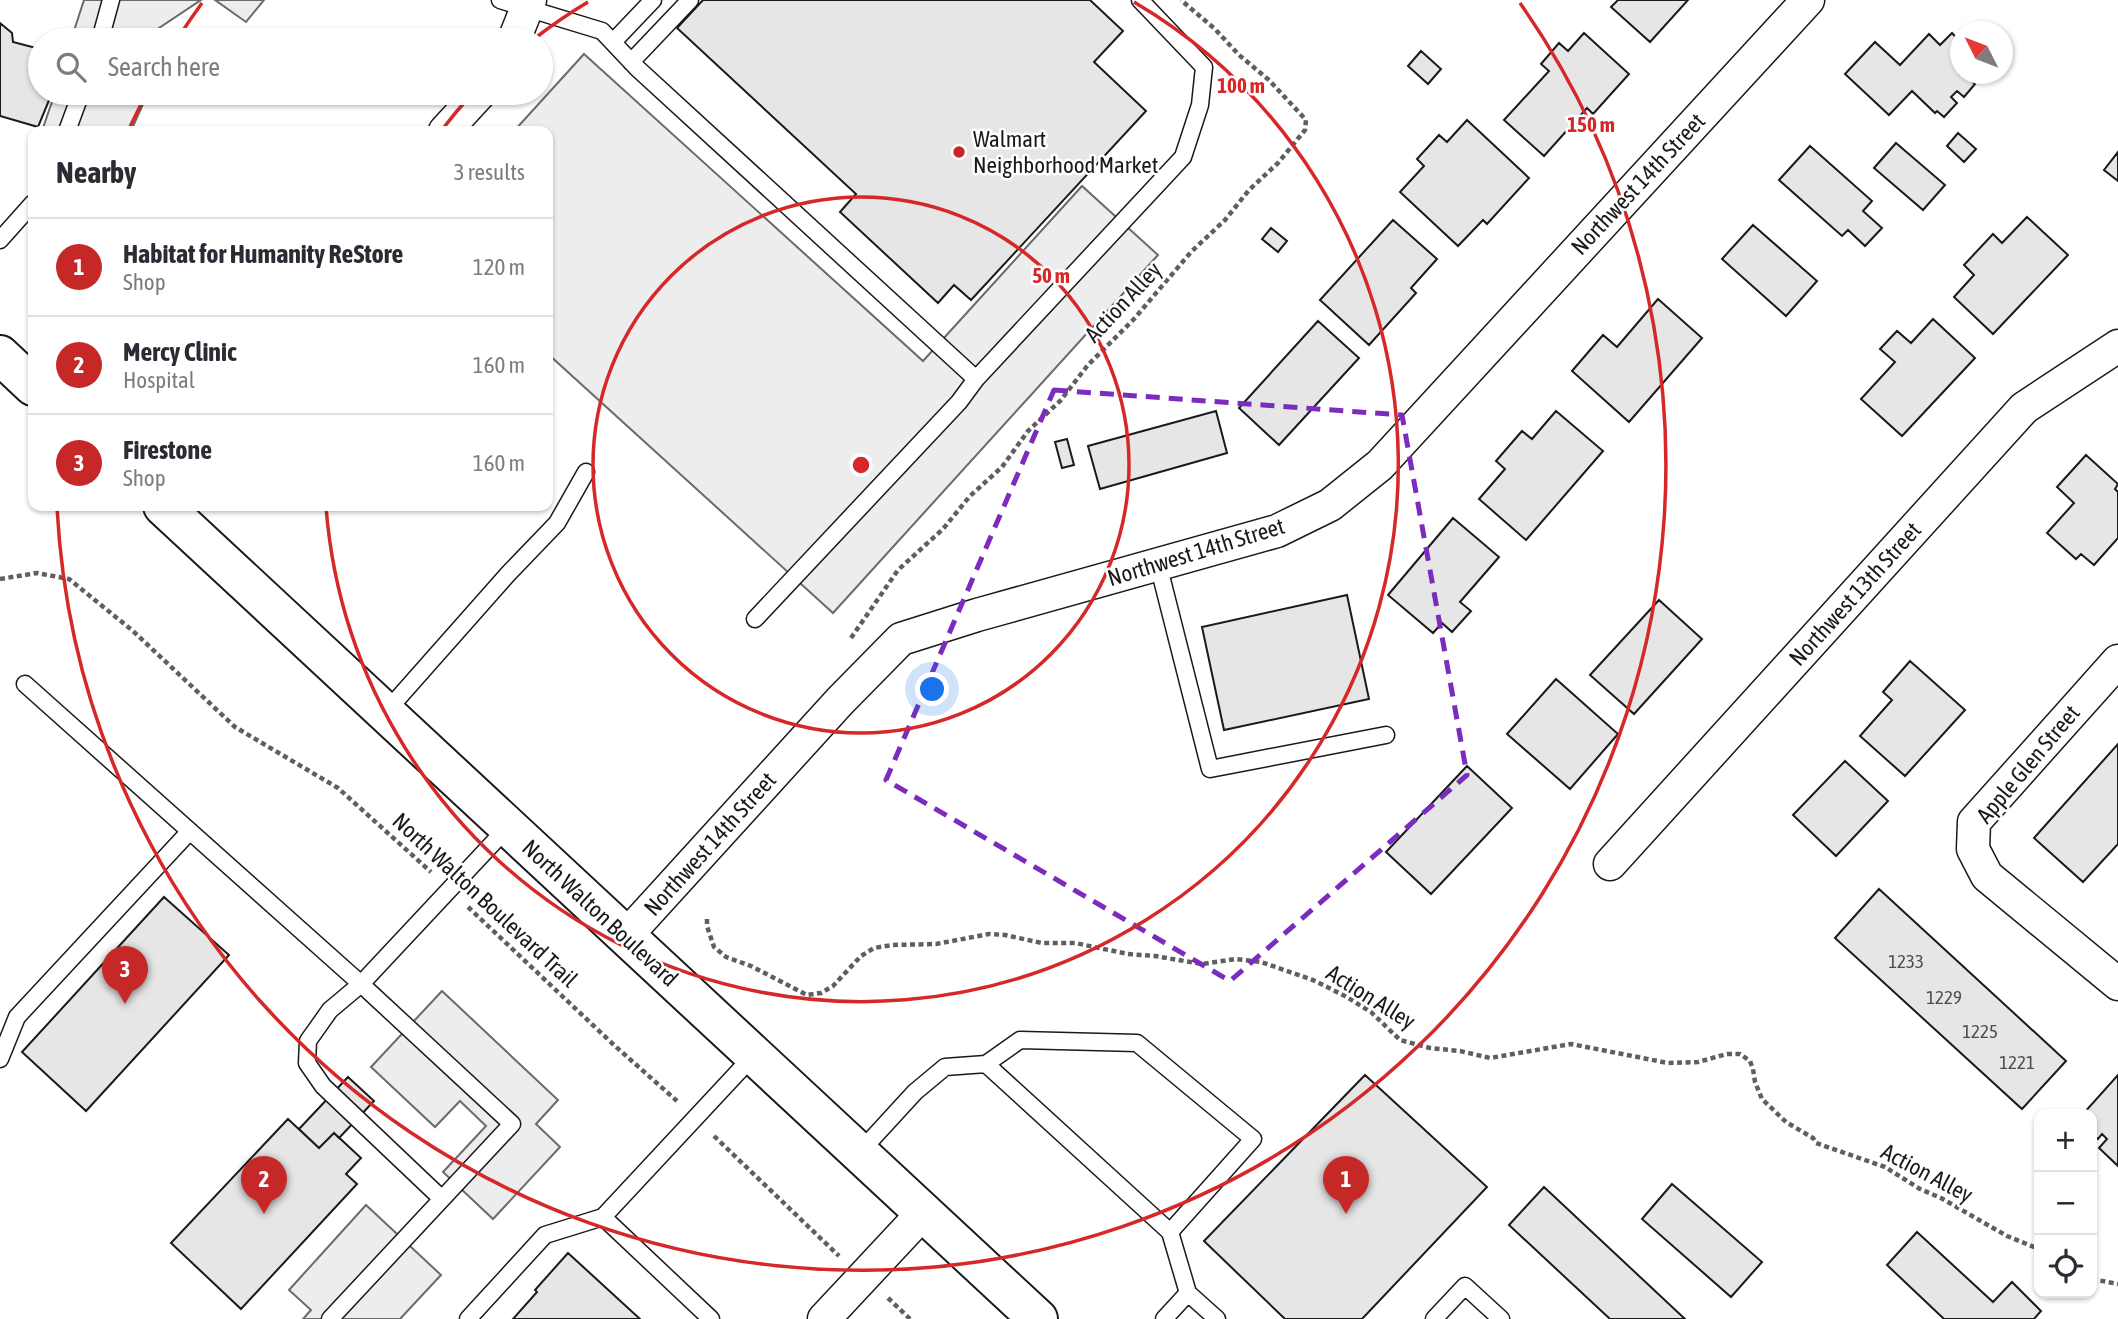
<!DOCTYPE html>
<meta charset="utf-8">
<style>
:root{--surface:#fff;--page:#f2f2f3;--text:#2b2b33;--muted:#7c7c81;--line:#e1e1e2;--accent:#c62828}
body{margin:0;font-family:"Asap Condensed",sans-serif;background:var(--page);color:var(--text)}
.controls{position:absolute;right:21px;bottom:21px;display:grid;overflow:hidden;border-radius:14px;box-shadow:0 2px 5px #0004}
.controls button{width:63px;height:63px;display:grid;place-items:center;padding:0;border:0;border-bottom:2px solid var(--line);background:var(--surface);color:var(--text);font:35px sans-serif}
.compass{position:absolute;left:1950px;top:21px;width:63px;height:63px;border-radius:50%;background:var(--surface);box-shadow:0 2px 5px #0004;rotate:312deg}
.you{position:absolute;left:933px;top:690px;width:24px;height:24px;margin:-18px;border:5px solid #fff;border-radius:50%;background:#1a73e8;box-shadow:0 0 0 10px #1a73e833}
.badge{display:grid;place-items:center;width:46px;height:46px;border-radius:50%;background:var(--accent);color:#fff;font-size:23px;font-weight:700}
.pin{position:absolute;translate:-50% -58px;filter:drop-shadow(0 2px 4px #0008)}
.pin::after{content:'';position:absolute;top:37px;width:24px;height:21px;background:inherit;clip-path:polygon(0 0,100% 0,50% 100%)}
.list{margin:0;padding:0;list-style:none}
h2{display:flex;justify-content:space-between;align-items:center;height:91px;margin:0;padding:0 28px;font-size:30px}
h2 small{font-size:23px;font-weight:400;color:var(--muted)}
.list li{display:grid;grid-template-columns:46px 1fr auto;gap:21px;align-items:center;box-sizing:border-box;height:98px;padding:0 28px;border-top:2px solid var(--line)}
.list b{display:block;font-size:26px;white-space:nowrap}
.list p{margin:0;font-size:23px;white-space:nowrap;color:var(--muted)}
.list em{font-size:23px;font-style:normal;color:var(--muted)}
.icon{flex:none;width:38px;height:38px;fill:none;stroke:currentColor;stroke-width:2;stroke-linecap:round;stroke-linejoin:round}
.map{position:relative;flex:none;width:2118px;height:1319px;overflow:hidden}
.search{position:absolute;background:var(--surface);box-shadow:0 2px 5px #0004;left:28px;top:28px;width:525px;height:77px;display:flex;align-items:center;gap:18px;box-sizing:border-box;padding:0 24px;border-radius:38px;color:var(--muted);font-size:26px}
.panel{position:absolute;background:var(--surface);box-shadow:0 2px 5px #0004;left:28px;top:126px;width:525px;height:385px;border-radius:14px}
.map>svg:first-child{display:block}
.parking{fill:#ededed;stroke:#6a6a6a;stroke-width:2}
.building{fill:#e6e6e6;stroke:#1a1a1a;stroke-width:2}
.lines{fill:none;stroke-linecap:round;stroke-linejoin:round}
.lane-casing{stroke:#1a1a1a;stroke-width:19}
.street-casing{stroke:#1a1a1a;stroke-width:35}
.primary-casing{stroke:#1a1a1a;stroke-width:42}
.path{stroke:#5f5f5f;stroke-width:4.5;stroke-dasharray:5 3.5;stroke-linecap:butt}
.lane{stroke:#fff;stroke-width:16}
.street{stroke:#fff;stroke-width:32}
.primary{stroke:#fff;stroke-width:38}
.marked{fill:none;stroke:#7b2cbf;stroke-width:5;stroke-dasharray:14 9;stroke-linejoin:round}
.ring{fill:none;stroke:#d62828;stroke-width:3.5}
.poi-dot{fill:#c62828;stroke:#fff;stroke-width:2.5}
.labels{text-anchor:middle;dominant-baseline:central;stroke-width:5;stroke-linejoin:round;paint-order:stroke}
.number-label{font-size:19px;fill:#4d4d4d}
.poi-label{font-size:23px;fill:#1a1a1a;stroke:#fff;text-anchor:start}
.street-label{font-size:23px;fill:#1a1a1a;stroke:#fff}
.centre{fill:#d62828;stroke:#fff;stroke-width:3.5}
.ring-label{font-size:21px;text-anchor:middle;font-weight:bold;fill:#d62828;stroke:#fff;stroke-width:5;stroke-linejoin:round;paint-order:stroke}
</style>
<div class="map">
<svg width="2118" height="1319" viewBox="0 0 2118 1319">
<rect width="100%" height="100%" fill="#fff"/>
<path class="parking" d="M84 0H201L141 40H71Z
M215 0H264L246 22Z
M584 54 923 361 1082 186 1158 255 833 613 548 354V131H514Z
M55 93H113L143 104 131 131H42Z
M442 991 558 1100 536 1124 560 1147 493 1219 443 1172 486 1126 460 1101 435 1127 371 1067Z
M366 1205 441 1275 400 1319H303L311 1310 289 1290Z"/>
<path class="building" d="M703 0H1090L1123 31 1094 62 1146 111 971 300 954 285 938 303 840 212 856 194 677 28Z
M1618 0H1688L1650 42 1611 7Z
M0 23 12 33 13 42 40 49V93H52L38 127 0 116Z
M1584 33 1629 74 1593 114 1587 108 1544 156 1504 120 1549 71 1541 64 1559 43 1568 51Z
M1952 33 1960 42V74H1970L1972 75 1969 78 1975 84 1964 97 1957 91 1951 97 1957 103 1944 117 1937 111 1935 113 1912 91 1889 115 1845 74 1875 42 1900 65 1929 34 1940 45Z
M1421 51 1441 69 1428 84 1408 66Z
M1467 120 1529 178 1487 224 1483 220 1458 246 1400 192 1424 166 1417 159 1439 135 1447 142Z
M1958 133 1976 149 1964 162 1947 146Z
M1896 143 1945 185 1923 210 1874 168Z
M1810 146 1872 201 1863 211 1882 228 1865 246 1848 230 1842 236 1779 180Z
M2118 152V181L2104 170Z
M2027 217 2068 255 1993 334 1954 297 1974 275 1964 265 1993 234 2002 243Z
M1393 220 1437 259 1411 288 1416 293 1369 345 1320 300Z
M1753 225 1817 281 1786 316 1722 259Z
M1271 228 1287 241 1278 252 1262 239Z
M1658 299 1702 338 1629 422 1572 371 1603 335 1617 347Z
M1933 319 1975 358 1902 436 1861 399 1895 362 1880 349 1897 331 1911 343Z
M1318 321 1359 358 1279 445 1239 408Z
M1216 411 1227 453 1100 489 1088 446Z
M1556 411 1603 451 1526 540 1479 499 1505 469 1496 461 1522 431 1532 439Z
M1067 439 1074 465 1062 468 1055 442Z
M2086 455 2118 484 2115 489 2118 492V538L2094 565 2081 554 2076 559 2047 533 2074 503 2057 487Z
M1453 518 1499 557 1460 602 1471 611 1452 632 1442 623 1433 633 1388 595Z
M1347 595 1369 699 1224 730 1202 627Z
M1659 600 1702 639 1634 714 1590 675Z
M1910 661 1965 710 1905 776 1860 736 1892 700 1883 692Z
M1556 679 1618 734 1570 789 1507 734Z
M2118 744V844L2083 882 2034 838Z
M1845 761 1888 801 1836 856 1793 815Z
M1467 766 1512 808 1431 894 1386 852Z
M1879 889 2066 1061 2022 1109 1835 938Z
M164 897 229 955 86 1111 22 1052Z
M1365 1075 1487 1187 1362 1319H1285L1204 1241Z
M2118 1075V1166L2099 1148 2107 1139 2102 1134 2098 1139 2092 1134V1114H2083Z
M348 1077 374 1101 339 1138 334 1133 319 1148 299 1129Z
M288 1119 319 1148 334 1133 361 1158 346 1174 357 1184 241 1309 171 1243Z
M1672 1184 1762 1262 1731 1297 1642 1219Z
M1544 1187 1685 1319H1610L1509 1225Z
M1917 1232 1993 1302 2012 1282 2041 1311 2034 1319H1944L1887 1265Z
M568 1253 640 1319H513L537 1292 535 1290Z"/>
<g class="lines">
<defs>
<path id="lane" d="M500 0 602 31 637 68 976 379
M100 40 111 0
M613 42 653 0
M631 62 690 0
M67 131 81 93
M0 240 33 203
M1158 564 1210 769 1386 735
M755 619 959 402 976 379 1183 157 1200 105 1204 67 1140 0
M25 684 361 984 330 1010 308 1041 307 1063 323 1086 442 1199
M385 713 508 574 557 523 586 472
M0 1059 17 1017 190 831
M986 1064 1020 1040 1137 1043 1253 1139 1170 1232
M859 1153 915 1092 945 1067 986 1064 1170 1232 1188 1293 1164 1319
M1188 1293 1217 1319
M330 1319 512 1124 361 984 508 827
M468 1319 545 1235 603 1217
M711 1319 603 1217 754 1055
M1434 1319 1465 1286 1501 1319"/>
<path id="street" d="M514 40 530 0
M445 131 480 93
M2118 661 1974 822 1973 849 1987 876 2118 984
M1610 864 2024 408 2118 346
M626 936 840 701 901 639 977 615 1277 531 1330 505 1380 465 1808 0
M824 1319 923 1213"/>
<path id="primary" d="M0 355 33 386
M163 506 1038 1319"/>
</defs>
<use href="#lane" class="lane-casing"/>
<use href="#street" class="street-casing"/>
<use href="#primary" class="primary-casing"/>
<path class="path" d="M0 579 37 573 69 579 133 631 235 727 338 788 431 872
M851 638 898 570 943 529 970 496 1002 467 1028 431 1060 401 1088 365 1134 319 1191 252 1225 220 1249 190 1278 163 1305 130 1306 120 1269 80 1239 55 1215 29 1181 0
M468 907 615 1046 677 1101
M707 919V926L714 947 726 957 751 966 807 995 821 993 833 986 861 956 874 948 892 945 936 944 989 934 1005 935 1042 943H1075L1128 954 1155 956 1202 964 1235 959 1261 962 1313 980 1345 996 1371 1012 1400 1040 1430 1048 1460 1051 1490 1058 1571 1044 1668 1063 1698 1062 1727 1054H1740L1750 1061 1753 1069 1755 1082 1762 1099 1786 1122 1813 1138 1816 1143 1885 1167 1920 1189 1941 1198 2007 1236 2039 1249
M714 1136 839 1256
M2092 1279 2118 1284
M888 1298 910 1319"/>
<use href="#lane" class="lane"/>
<use href="#street" class="street"/>
<use href="#primary" class="primary"/>
</g>
<path class="marked" d="M1054 390 1402 415 1467 775 1230 981 886 780Z"/>
<g class="ring">
<circle cx="861" cy="465" r="268"/>
<path d="M441 131A537 537 0 0 1 471 95M534 39A537 537 0 0 1 588 2M1134 2A537 537 0 1 1 326 507"/>
<path d="M128 131A805 805 0 0 1 147 93M178 38A805 805 0 0 1 202 3M1520 3A805 805 0 1 1 57 507"/>
</g>
<circle class="poi-dot" cx="959" cy="152" r="7"/>
<g class="labels">
<g class="number-label">
<text x="1906" y="961">1233</text>
<text x="1944" y="997">1229</text>
<text x="1980" y="1031">1225</text>
<text x="2017" y="1062">1221</text>
</g>
<g class="poi-label">
<text x="973" y="139">Walmart<tspan x="973" dy="26">Neighborhood Market</tspan></text>
</g>
<g class="street-label">
<text transform="translate(1638 184) rotate(-47)">Northwest 14th Street</text>
<text transform="translate(1123 302) rotate(-47)">Action Alley</text>
<text transform="translate(1196 552) rotate(-17)">Northwest 14th Street</text>
<text transform="translate(1855 594) rotate(-48)">Northwest 13th Street</text>
<text transform="translate(2028 764) rotate(-50)">Apple Glen Street</text>
<text transform="translate(710 844) rotate(-48)">Northwest 14th Street</text>
<text transform="translate(485 900) rotate(43)">North Walton Boulevard Trail</text>
<text transform="translate(600 913) rotate(43)">North Walton Boulevard</text>
<text transform="translate(1371 997) rotate(32)">Action Alley</text>
<text transform="translate(1927 1173) rotate(28)">Action Alley</text>
</g>
</g>
<circle cx="861" cy="465" r="10" class="centre"/>
<g class="ring-label">
<text x="1241" y="93">100 m</text>
<text x="1591" y="132">150 m</text>
<text x="1051" y="283">50 m</text>
</g>
</svg>
<div class="controls">
<button>+</button>
<button>−</button>
<button><svg class="icon" aria-label="locate" viewBox="0 0 24 24"><circle cx="12" cy="12" r="6"/><path d="M12 2v4M12 18v4M2 12h4M18 12h4"/></svg></button>
</div>
<svg class="compass" viewBox="-18 -18 36 36"><path d="M0-13l5 13h-10z" fill="#e53935"/><path d="M0 13l5-13h-10z" fill="#7c7c81"/></svg>
<div class="you"></div>
<div class="pin badge" style="left:1346px;top:1214px">1</div>
<div class="pin badge" style="left:264px;top:1214px">2</div>
<div class="pin badge" style="left:125px;top:1004px">3</div>
<div class="search"><svg class="icon" aria-label="search" viewBox="0 0 24 24"><circle cx="10" cy="10" r="6"/><path d="M15 15l6 6"/></svg>Search here</div>
<section class="panel">
<h2>Nearby<small>3 results</small></h2>
<ul class="list">
<li><span class="badge">1</span><div><b>Habitat for Humanity ReStore</b><p>Shop</p></div><em>120 m</em></li>
<li><span class="badge">2</span><div><b>Mercy Clinic</b><p>Hospital</p></div><em>160 m</em></li>
<li><span class="badge">3</span><div><b>Firestone</b><p>Shop</p></div><em>160 m</em></li>
</ul>
</section>
</div>
